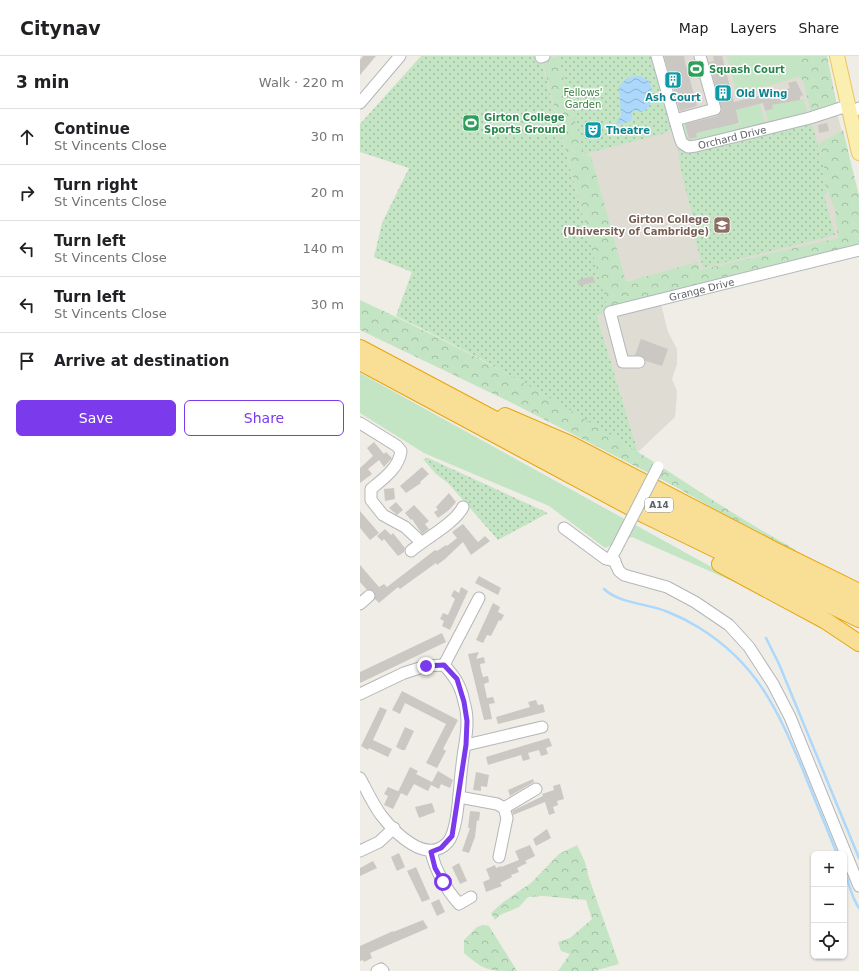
<!DOCTYPE html>
<meta charset="utf-8">
<style>
:root{--surface:#fff;--page:#f6f6f6;--text:#202124;--muted:#757577;--line:#e0e0e0;--accent:#7c3aed}
body{margin:0;font-family:"DejaVu Sans",sans-serif;background:var(--page);color:var(--text)}
.controls{position:absolute;right:12px;bottom:12px;display:grid;overflow:hidden;border-radius:6px;box-shadow:0 1px 3px #0004}
.controls button{width:36px;height:36px;display:grid;place-items:center;padding:0;border:0;border-bottom:1px solid var(--line);background:var(--surface);color:var(--text);font:20px sans-serif}
.stop{position:absolute;width:12px;height:12px;margin:-9px;border:3px solid #7c3aed;border-radius:50%;background:#fff}
.stop.end{background:#7c3aed;border-color:#fff;box-shadow:0 1px 4px #0008}
.list{margin:0;padding:0;list-style:none}
h2{display:flex;justify-content:space-between;align-items:center;height:52px;margin:0;padding:0 16px;font-size:17px}
h2 small{font-size:13px;font-weight:400;color:var(--muted)}
.list li{display:grid;grid-template-columns:26px 1fr auto;gap:12px;align-items:center;box-sizing:border-box;height:56px;padding:0 16px;border-top:1px solid var(--line)}
.list b{display:block;font-size:15px;white-space:nowrap}
.list p{margin:0;font-size:13px;white-space:nowrap;color:var(--muted)}
.list em{font-size:13px;font-style:normal;color:var(--muted)}
.actions{display:flex;gap:8px;padding:12px 16px}
.actions a{flex:1;padding:9px 0;border:1px solid var(--accent);border-radius:6px;text-align:center;font-size:14px;color:var(--accent)}
.actions .main{background:var(--accent);color:#fff}
.icon{flex:none;width:22px;height:22px;fill:none;stroke:currentColor;stroke-width:2;stroke-linecap:round;stroke-linejoin:round}
.map{position:relative;flex:none;width:499px;height:915px;overflow:hidden}
header{display:flex;align-items:center;gap:24px;box-sizing:border-box;height:56px;padding:0 20px;background:var(--surface);border-bottom:1px solid var(--line)}
header strong{font-size:19px}
nav{display:flex;gap:22px;margin-inline-start:auto;font-size:14px}
main{display:flex}
aside{flex:1;background:var(--surface)}
.map>svg:first-child{display:block}
.education{fill:#dfdcd4}
.grass{fill:#c4e5c4}
.forest{fill:url(#forest-crowns)}
.park{fill:url(#park-dots)}
.water{fill:url(#water-waves)}
.lines{fill:none;stroke-linecap:round;stroke-linejoin:round}
.stream{stroke:#abd8fb;stroke-width:2.5}
.building{fill:#cbc8c3}
.minor-casing{stroke:#b3b6ba;stroke-width:13}
.major-casing{stroke:#eac564;stroke-width:16}
.highway-casing{stroke:#e9a50c;stroke-width:18}
.minor{stroke:#fff;stroke-width:11}
.major{stroke:#fbefaf;stroke-width:14}
.highway{stroke:#f8df95;stroke-width:16}
.minor-bridge-casing{stroke:#b3b6ba;stroke-width:13;stroke-linecap:butt}
.minor-bridge{stroke:#fff;stroke-width:11}
.route{stroke:#7c3aed;stroke-width:5}
.labels{text-anchor:middle;dominant-baseline:central;stroke-width:3;stroke-linejoin:round;paint-order:stroke}
.shield{fill:#fff;stroke:#8e9094;stroke-width:1}
.shield-label{font-size:9px;font-weight:bold;fill:#5e6166}
.leisure-label{font-size:10px;font-weight:bold;fill:#27864d;stroke:#fff;text-anchor:start}
.park-label{font-size:10px;fill:#39813d;stroke:#fff}
.culture-label{font-size:10px;font-weight:bold;fill:#0d838f;stroke:#fff;text-anchor:start}
.street-label{font-size:10px;fill:#5e6166;stroke:#fff}
.education-label{font-size:10px;font-weight:bold;fill:#785e54;stroke:#fff;text-anchor:end}
</style>
<header>
<strong>Citynav</strong>
<nav><a>Map</a><a>Layers</a><a>Share</a></nav>
</header>
<main>
<aside>
<h2>3 min<small>Walk · 220 m</small></h2>
<ul class="list">
<li><svg class="icon" aria-label="ahead" viewBox="0 0 24 24"><path d="M12 20V5M6 11l6-6 6 6"/></svg><div><b>Continue</b><p>St Vincents Close</p></div><em>30 m</em></li>
<li><svg class="icon" aria-label="right" viewBox="0 0 24 24"><path d="M7 20v-9h11M14 6l5 5-5 5"/></svg><div><b>Turn right</b><p>St Vincents Close</p></div><em>20 m</em></li>
<li><svg class="icon" aria-label="left" viewBox="0 0 24 24"><path d="M17 20v-9H6M10 6l-5 5 5 5"/></svg><div><b>Turn left</b><p>St Vincents Close</p></div><em>140 m</em></li>
<li><svg class="icon" aria-label="left" viewBox="0 0 24 24"><path d="M17 20v-9H6M10 6l-5 5 5 5"/></svg><div><b>Turn left</b><p>St Vincents Close</p></div><em>30 m</em></li>
<li><svg class="icon" aria-label="arrive" viewBox="0 0 24 24"><path d="M6 21V4h12l-3 4 3 4H6"/></svg><div><b>Arrive at destination</b></div></li>
</ul>
<div class="actions"><a class="main">Save</a><a>Share</a></div>
</aside>
<div class="map">
<svg width="499" height="915" viewBox="0 0 499 915">
<defs>
<pattern id="forest-crowns" width="20" height="18" patternUnits="userSpaceOnUse"><rect width="20" height="18" fill="#c4e5c4"/><path d="M2 6a3 3 0 1 1 6 0M12 15a3 3 0 1 1 6 0" fill="none" stroke="#a2bda3"/></pattern>
<pattern id="park-dots" width="8" height="8" patternUnits="userSpaceOnUse"><rect width="8" height="8" fill="#c4e5c4"/><path d="M2 2h.1M6 6h.1" fill="none" stroke="#a2bda3" stroke-width="1.8" stroke-linecap="round"/></pattern>
<pattern id="water-waves" width="16" height="10" patternUnits="userSpaceOnUse"><rect width="16" height="10" fill="#abd8fb"/><path d="M0 5q4-4 8 0t8 0" fill="none" stroke="#8eb3cf"/></pattern>
</defs>
<rect width="100%" height="100%" fill="#efede6"/>
<path class="education" d="M180 0H467L477 50 476 53 499 140V199L301 248 308 276 317 293V308L312 323 317 335 316 351 315 361 278 396 237 260 247 254Z"/>
<path class="grass" d="M367 0H440L442 15 438 21 377 39Z
M444 43 448 58 409 68 405 55 413 53 412 49Z
M400 48 406 69 334 88 326 86 321 66 324 64 329 83 337 81 336 77 370 68 379 69 380 66 376 54Z
M0 317 395 535 272 481 245 492 189 450 64 397 0 357Z"/>
<path class="forest" d="M198 0 224 98 231 100 266 226 338 206 340 214 478 182 475 154 462 121 464 112 458 88 483 74 499 140V189L248 254 182 4Z
M440 0H467L477 50 451 57 443 24 438 21 442 15Z
M0 244C69 276 138 311 204 350 283 396 356 450 436 494L433 498 316 431 152 347 0 274Z
M217 789 225 806 229 822 259 908 234 915H198L210 898 201 895 198 886 210 882 232 863 226 844 183 840 168 841 159 851 140 859 135 864 131 857 142 847 171 827 199 798Z
M124 869 129 870 157 915C128 915 125 915 104 897V884L117 871Z"/>
<path class="park" d="M61 0H180L248 254 237 260 278 396C200 347 120 300 36 260L52 216 14 201 22 167 49 112 0 96V68Z
M198 0H294L313 72 306 77 224 98Z
M451 64 464 112 462 121 467 136 464 139 475 179 343 212 332 173 336 171C332 156 315 101 319 88Z
M68 402 188 457 138 484 88 427 76 418 63 403Z"/>
<path class="water" d="M280 20 289 25C294 37 295 49 282 56L273 54 271 65 256 69 261 59 259 30 268 21Z"/>
<g class="lines">
<path class="stream" d="M244 533C260 548 287 547 308 556 318 560 328 565 338 571 397 607 417 653 443 714 454 742 466 770 477 798
M406 582 419 608 499 802
M484 814C490 828 490 839 499 852"/>
</g>
<path class="building" d="M3 0H16L0 19V4Z
M304 0H324L326 11 335 8 338 17 329 20 337 50 320 55Z
M353 0H362L374 46 430 32 428 27 436 25 443 39 440 41V44L412 49 413 53 405 55 403 47 376 54 379 67 336 77 337 81 329 83 325 68 357 60 362 55 349 6 354 5Z
M467 67 469 75 459 77 458 69Z
M233 220 235 226 219 230 217 224Z
M281 283 308 293 302 310 286 305 282 300 275 299Z
M14 386 24 398 26 396 32 402 24 411 19 404 8 413 12 418 0 427V412L13 400 7 392Z
M62 411 69 418 60 426 61 427 46 437 40 430Z
M34 432 35 443 25 445 24 433Z
M89 437 96 446 89 454 78 462 74 456 78 454 76 451Z
M36 446 43 454 37 459 29 452Z
M54 449 69 465 65 468 69 473 62 478 52 463 51 464 45 457Z
M0 455 19 477 10 484 0 472Z
M103 468 118 486 125 480 130 485 111 499 103 486 85 503 77 509 76 507 40 533 38 531 19 547 15 543 14 535 7 534 0 526V509L19 531 24 528 27 531 75 494 77 495 86 489 87 490 97 482 92 476Z
M25 473 31 479 33 477 45 492 44 496 38 500 24 483 22 485 17 480Z
M119 520 141 532 138 539 115 527Z
M101 531 108 535 90 574 82 570 84 565 80 563 83 557 88 559 95 543 91 540 94 534 99 537Z
M133 547 140 551 138 556 144 559 141 565 139 564 131 580 127 579 123 587 116 584Z
M82 577 86 586 0 627V616Z
M119 596 116 603 124 601 125 607 120 608 121 614 123 621 128 620 129 626 124 628 127 642 133 641 135 647 129 648 132 663 124 664 108 598Z
M42 635 98 664 83 693 86 695 77 712 66 707 86 668 45 647 40 658 32 654Z
M176 644 178 649 183 648 185 656 138 668 136 661 170 651 168 646Z
M20 651 27 654 13 684 32 693 28 701 9 692 8 694 1 690Z
M45 671 54 675 45 694H42L36 691Z
M189 682 192 690 186 692 188 698 181 700 179 694 168 697 170 703 163 705 161 699 128 709 126 701Z
M50 711 58 715 56 718 72 726 78 715 93 724 90 732 81 728 79 733 71 729 68 735 54 728 47 740 41 737 33 753 24 749 28 740 24 738 28 731 40 736H38Z
M116 716 129 719 127 731 121 730V735L113 734Z
M173 723 174 726 150 740 148 734Z
M200 728 204 743 197 745 198 749 193 751 195 757 189 759 185 746 153 759 152 755 183 740 182 738 194 734 193 730Z
M72 747 75 756 59 762 55 751Z
M110 755 120 756 119 765 117 764 115 781 109 797 102 795 110 772H108Z
M187 773 191 782 176 790 173 783Z
M170 789 175 800 165 805 167 807 157 812 159 816 151 819 152 821 140 827 142 830 126 836 123 826 130 823 126 813 135 809 136 812 141 810V811L159 804 155 795Z
M39 797 45 811 37 815 31 801Z
M13 805 17 812 0 820V812Z
M99 807 107 825 100 828 92 811Z
M56 811 70 843 62 846 47 815Z
M79 843 85 856 77 860 71 847Z
M63 864 68 872 10 897 12 902 4 906 3 904 0 905V890L33 875V876Z"/>
<g class="lines">
<defs>
<g id="minor">
<path id="s1" d="M297 0 320 82 322 87 328 91 336 90 450 62 487 50"/>
<path d="M181 1 184 0"/>
<path d="M0 47 40 0"/>
<path d="M490 57 499 52"/>
<path d="M315 64 355 53 340 0"/>
<path id="s2" d="M279 306H263L250 256 499 194"/>
<path d="M0 367 37 390 41 395C39 412 23 423 11 433V444L23 459 45 471 61 486"/>
<path d="M204 472 246 503 255 505"/>
<path d="M256 493 252 500 259 515 264 519 307 531 335 546 369 569 389 591 413 628 430 661 499 830"/>
<path d="M51 495C66 482 95 467 103 451"/>
<path d="M0 548 9 540"/>
<path d="M84 609 119 542"/>
<path d="M0 638 44 617 66 610 84 609C95 621 101 630 104 646 106 652 107 660 107 667 107 682 103 695 102 709 99 727 99 773 88 786 67 810 34 776 21 759 13 748 7 735 0 722"/>
<path d="M106 689 182 671"/>
<path d="M99 741 137 748 144 752 147 762 139 801"/>
<path d="M144 752 176 733"/>
<path d="M0 795 19 786 34 772"/>
<path d="M71 796C76 816 85 832 99 848L111 841"/>
<path d="M17 915 21 913 23 915"/>
</g>
<path id="major" d="M477 0 499 97"/>
<path id="highway" d="M0 292 234 416 457 530 499 549
M0 306 285 459 499 563
M145 360 210 388 414 494 499 536
M360 508 466 565 499 587"/>
</defs>
<use href="#minor" class="minor-casing"/>
<use href="#major" class="major-casing"/>
<use href="#highway" class="highway-casing"/>
<use href="#minor" class="minor"/>
<use href="#major" class="major"/>
<use href="#highway" class="highway"/>
<defs>
<path id="minor-bridge" d="M256 493 298 411"/>
</defs>
<use href="#minor-bridge" class="minor-bridge-casing"/>
<use href="#minor-bridge" class="minor-bridge"/>
</g>
<g class="lines">
<path class="route" d="M66 610 84 609 97 623 104 646 107 665 106 689 92 780 81 792 71 796 75 812 83 826"/>
</g>
<defs>
<symbol id="stadium-square" viewBox="-11 -11 22 22"><rect x="-9" y="-9" width="18" height="18" rx="4" fill="#2e9e5b" stroke="#fff"/><path d="M0-5a6.5 5 0 1 0 0 10a6.5 5 0 1 0 0-10ZM-3.5-1.8h7v3.6h-7Z" fill="#fff"/></symbol>
<symbol id="building-square" viewBox="-11 -11 22 22"><rect x="-9" y="-9" width="18" height="18" rx="4" fill="#0f9aa8" stroke="#fff"/><path d="M-4-6H4V6H1V3H-1V6H-4ZM-2.5-4.3h1.7v1.8h-1.7ZM.8-4.3h1.7v1.8H.8ZM-2.5-1h1.7V.8h-1.7ZM.8-1h1.7V.8H.8Z" fill="#fff"/></symbol>
<symbol id="theatre-square" viewBox="-11 -11 22 22"><rect x="-9" y="-9" width="18" height="18" rx="4" fill="#0f9aa8" stroke="#fff"/><path d="M-5-5.5Q0-4 5-5.5V0Q5 5 0 6Q-5 5-5 0ZM-3.3-2.5H-1v1.5H-3.3ZM1-2.5H3.3v1.5H1ZM-2.8 1Q0 5.5 2.8 1Z" fill="#fff"/></symbol>
<symbol id="university-square" viewBox="-11 -11 22 22"><rect x="-9" y="-9" width="18" height="18" rx="4" fill="#8d6e63" stroke="#fff"/><path d="M0-5L7-2L0 1L-7-2ZM-4 1L0 2.5L4 1V4Q0 6-4 4Z" fill="#fff"/></symbol>
</defs>
<g fill-rule="evenodd">
<use href="#stadium-square" x="326" y="3" width="20" height="20"/>
<use href="#building-square" x="303" y="14" width="20" height="20"/>
<use href="#building-square" x="353" y="27" width="20" height="20"/>
<use href="#stadium-square" x="101" y="57" width="20" height="20"/>
<use href="#theatre-square" x="223" y="64" width="20" height="20"/>
<use href="#university-square" x="352" y="159" width="20" height="20"/>
</g>
<g class="labels">
<rect class="shield" x="285" y="442" width="28" height="14" rx="3"/>
<g class="shield-label">
<text x="299" y="449">A14</text>
</g>
<g class="leisure-label">
<text x="349" y="13">Squash Court</text>
<text x="124" y="61">Girton College<tspan x="124" dy="12">Sports Ground</tspan></text>
</g>
<g class="park-label">
<text x="223" y="36">Fellows'<tspan x="223" dy="12">Garden</tspan></text>
</g>
<g class="culture-label">
<text x="376" y="37">Old Wing</text>
<text x="313" y="41" text-anchor="middle">Ash Court</text>
<text x="246" y="74">Theatre</text>
</g>
<g class="street-label">
<text stroke="none"><textPath href="#s1" startOffset="143">Orchard Drive</textPath></text>
<text stroke="none"><textPath href="#s2" startOffset="162">Grange Drive</textPath></text>
</g>
<g class="education-label">
<text x="349" y="163">Girton College<tspan x="349" dy="12">(University of Cambridge)</tspan></text>
</g>
</g>
</svg>
<div class="controls">
<button>+</button>
<button>−</button>
<button><svg class="icon" aria-label="locate" viewBox="0 0 24 24"><circle cx="12" cy="12" r="6"/><path d="M12 2v4M12 18v4M2 12h4M18 12h4"/></svg></button>
</div>
<div class="stop" style="left:83px;top:826px"></div>
<div class="stop end" style="left:66px;top:610px"></div>
</div>
</main>
